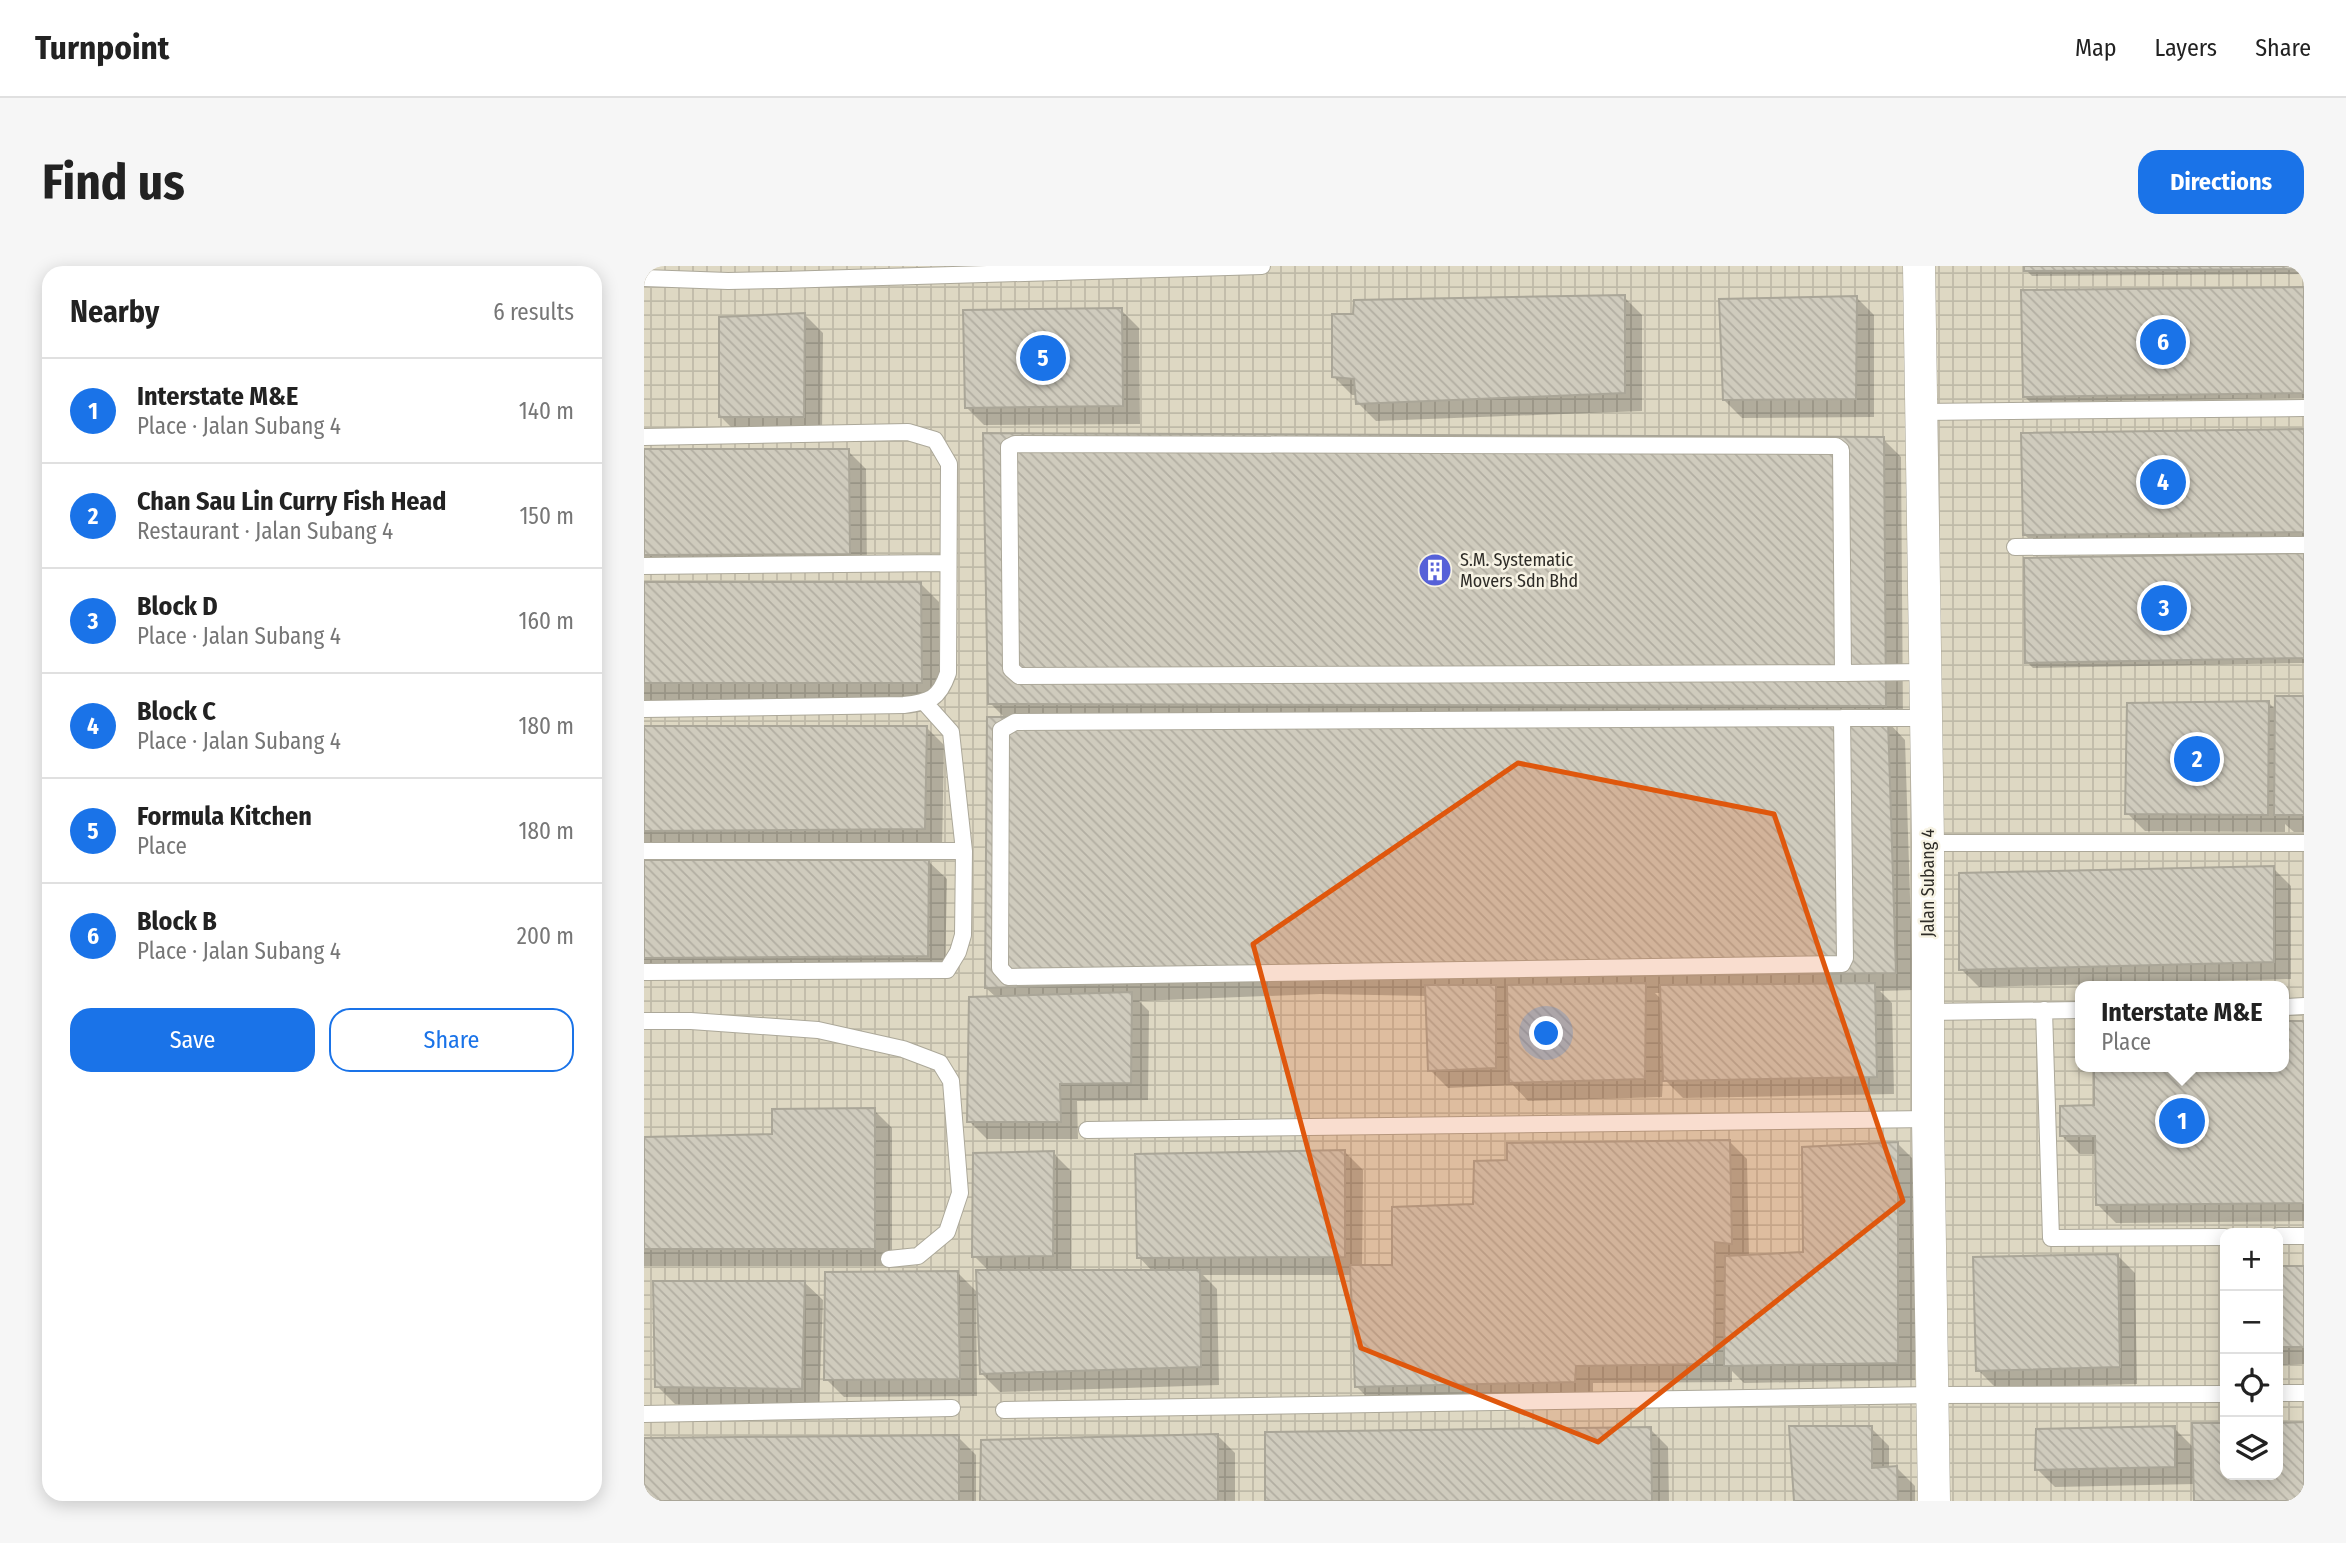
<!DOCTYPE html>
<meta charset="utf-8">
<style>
:root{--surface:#fff;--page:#f6f6f6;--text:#222;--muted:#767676;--line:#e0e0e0;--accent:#1a73e8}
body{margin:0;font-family:"Fira Sans Condensed",sans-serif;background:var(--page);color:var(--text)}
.controls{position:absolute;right:21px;bottom:21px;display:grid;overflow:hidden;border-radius:14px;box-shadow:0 4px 18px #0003}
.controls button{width:63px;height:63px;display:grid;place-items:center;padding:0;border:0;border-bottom:2px solid var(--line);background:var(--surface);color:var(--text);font:35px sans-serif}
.you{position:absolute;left:903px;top:768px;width:24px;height:24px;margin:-18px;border:5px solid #fff;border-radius:50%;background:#1a73e8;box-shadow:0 0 0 10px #1a73e833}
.badge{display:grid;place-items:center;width:46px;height:46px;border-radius:50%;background:var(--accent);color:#fff;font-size:23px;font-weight:700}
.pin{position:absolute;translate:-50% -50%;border:4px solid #fff;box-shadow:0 2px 7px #0006}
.popup{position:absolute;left:1431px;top:715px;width:214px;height:91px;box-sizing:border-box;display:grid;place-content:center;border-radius:14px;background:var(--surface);filter:drop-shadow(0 2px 5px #0005);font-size:23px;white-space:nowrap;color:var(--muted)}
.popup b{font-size:26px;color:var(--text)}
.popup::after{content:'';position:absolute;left:50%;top:100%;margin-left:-14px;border:14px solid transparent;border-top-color:var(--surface)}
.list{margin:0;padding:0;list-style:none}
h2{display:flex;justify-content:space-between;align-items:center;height:91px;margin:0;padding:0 28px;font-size:30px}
h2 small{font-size:23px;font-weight:400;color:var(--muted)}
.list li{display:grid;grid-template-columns:46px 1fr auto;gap:21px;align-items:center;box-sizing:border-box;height:105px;padding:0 28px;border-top:2px solid var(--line)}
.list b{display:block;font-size:26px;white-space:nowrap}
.list p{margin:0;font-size:23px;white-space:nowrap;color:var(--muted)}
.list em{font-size:23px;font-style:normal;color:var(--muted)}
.actions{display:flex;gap:14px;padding:21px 28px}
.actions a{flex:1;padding:16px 0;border:2px solid var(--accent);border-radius:21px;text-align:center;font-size:24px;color:var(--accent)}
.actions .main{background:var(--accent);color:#fff}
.icon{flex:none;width:38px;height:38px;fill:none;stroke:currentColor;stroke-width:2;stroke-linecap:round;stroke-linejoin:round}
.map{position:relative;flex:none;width:1660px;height:1235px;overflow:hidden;border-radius:21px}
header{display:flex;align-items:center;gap:42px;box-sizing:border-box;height:98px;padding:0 35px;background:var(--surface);border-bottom:2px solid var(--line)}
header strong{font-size:33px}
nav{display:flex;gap:38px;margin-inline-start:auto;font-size:24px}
.intro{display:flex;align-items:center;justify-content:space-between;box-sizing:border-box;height:168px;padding:0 42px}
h1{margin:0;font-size:49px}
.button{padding:18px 32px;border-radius:21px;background:var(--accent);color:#fff;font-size:24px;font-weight:700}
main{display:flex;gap:42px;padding:0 42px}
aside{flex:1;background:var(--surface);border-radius:21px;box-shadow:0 4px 18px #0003}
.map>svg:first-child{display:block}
.industrial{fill:url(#industrial-grid);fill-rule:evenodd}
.shadow{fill:#0003;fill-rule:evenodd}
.building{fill:url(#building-back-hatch);stroke:#aaa698;stroke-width:2}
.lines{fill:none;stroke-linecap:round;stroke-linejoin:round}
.service-casing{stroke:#aca899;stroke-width:18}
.minor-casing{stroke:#aca899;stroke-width:33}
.service{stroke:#fff;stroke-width:16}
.minor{stroke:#fff;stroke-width:32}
.marked{fill:#df570d;fill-opacity:0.2;stroke:#df570d;stroke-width:5;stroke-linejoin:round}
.labels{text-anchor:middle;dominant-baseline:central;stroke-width:5;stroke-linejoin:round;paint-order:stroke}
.poi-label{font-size:18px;fill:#2e2c27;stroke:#f7f3e4;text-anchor:start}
.street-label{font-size:18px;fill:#2e2c27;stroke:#f7f3e4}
</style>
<header>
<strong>Turnpoint</strong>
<nav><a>Map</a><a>Layers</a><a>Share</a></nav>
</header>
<div class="intro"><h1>Find us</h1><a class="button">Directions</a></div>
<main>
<aside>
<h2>Nearby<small>6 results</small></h2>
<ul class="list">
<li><span class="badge">1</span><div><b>Interstate M&amp;E</b><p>Place · Jalan Subang 4</p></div><em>140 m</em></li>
<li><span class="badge">2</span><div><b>Chan Sau Lin Curry Fish Head</b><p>Restaurant · Jalan Subang 4</p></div><em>150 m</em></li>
<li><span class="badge">3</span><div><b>Block D</b><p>Place · Jalan Subang 4</p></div><em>160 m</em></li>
<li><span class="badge">4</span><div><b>Block C</b><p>Place · Jalan Subang 4</p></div><em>180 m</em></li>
<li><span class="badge">5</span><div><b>Formula Kitchen</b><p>Place</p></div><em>180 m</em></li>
<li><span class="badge">6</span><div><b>Block B</b><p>Place · Jalan Subang 4</p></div><em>200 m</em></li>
</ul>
<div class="actions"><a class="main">Save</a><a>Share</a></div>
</aside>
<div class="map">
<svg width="1660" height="1235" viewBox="0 0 1660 1235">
<defs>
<pattern id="industrial-grid" width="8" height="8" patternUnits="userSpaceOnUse" patternTransform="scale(1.75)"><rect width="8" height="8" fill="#ded8c3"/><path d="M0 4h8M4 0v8" fill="none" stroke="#bfbaa8"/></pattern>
<pattern id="building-back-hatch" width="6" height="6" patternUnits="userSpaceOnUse" patternTransform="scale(1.75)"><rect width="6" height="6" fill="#cfcbbd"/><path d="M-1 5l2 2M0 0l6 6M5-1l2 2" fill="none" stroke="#b2aea2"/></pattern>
</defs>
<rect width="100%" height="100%" fill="#eae6d6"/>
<path class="industrial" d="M0 0H1660V1235H0ZM1436 720H1640V801H1436ZM1581 967H1634V1209H1581Z"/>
<path class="shadow" d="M1382 0H1660V8L1388 10 1382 4Z
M1660 23V132L1386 136 1381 131 1379 26Z
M980 31 998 49V145L732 155 714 137 713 129H708L690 111Z
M1212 31 1230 49V151L1098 152 1080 134Z
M477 44 495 62 496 158 340 159 322 141Z
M161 49 179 67 178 168 95 169 77 151Z
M1660 165V271L1386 274 1381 269 1379 169Z
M1239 173 1257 191 1259 457H1245L1261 474 1269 724 1236 725 1248 737 1250 828 1039 832 1019 812 1018 831 884 835 869 819 804 822 786 804 783 730 676 728 495 735 505 745 504 834 433 835 434 873H343L325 855 353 732 342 722 362 453 346 437ZM1011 727H1018L1019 735Z
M0 185H204L222 203 223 306H0Z
M1660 289V397L1389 402 1383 396 1381 294Z
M0 318H277L295 336V434H0Z
M1633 432H1660V566H1650L1641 558V566L1501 565 1483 547 1624 436 1633 445Z
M282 461 300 479 298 581 0 583V462Z
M0 595H284L303 613 301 708 0 709Z
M1629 602 1647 620V713L1335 721 1317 703Z
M1660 756V955L1472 957 1454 939 1453 888H1436L1418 870 1452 841 1451 801H1640V757Z
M230 844 248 862V1000H0V873L130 870Z
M1085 875 1103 893 1105 991 1161 987 1254 878 1272 896 1271 1114 1100 1117 1088 1105V1116L949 1117V1134L731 1139 713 1121 708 1009H559L573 1023 575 1119 356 1126 338 1108 335 1030H332L333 1130 200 1131 182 1113 314 1007 335 1028 346 1006 330 990 409 887 427 905V1006H509L495 991 701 886 719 904 718 1001 750 1000 831 940 865 896Z
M1473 989 1491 1007 1493 1118 1352 1122 1334 1104Z
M1660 1001V1098L1636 1099 1634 1096V1002Z
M161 1017 179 1034 175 1140 31 1138 13 1120Z
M1634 1158H1660V1235H1551V1218L1411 1221 1393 1203 1530 1162 1550 1182V1159H1581V1209H1634Z
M1227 1162 1245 1180V1203L1253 1202 1271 1220V1235H1152Z
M1006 1163 1024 1181 1025 1235H623Z
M573 1169 591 1187V1235H338Z
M314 1171 332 1189V1235H0V1173Z"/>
<path class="building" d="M1380 0H1660V3L1380 5Z
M1660 21V127L1379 131 1377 24Z
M981 29V127L712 138 710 113 688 111V48H709L710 34Z
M1213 30 1212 133 1079 134 1075 33Z
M478 42 479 140 321 142 319 44Z
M161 47 160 151H75V51Z
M1660 163V266L1379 269 1377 167Z
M339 167 1240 171 1242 440 344 438Z
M0 183H205L206 288 0 289Z
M1660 287V392L1381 397 1380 292Z
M0 316H277L278 417H0Z
M1631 430H1660V549H1630Z
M1625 435 1624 549 1481 548 1483 437Z
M343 451 1244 454 1252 707 592 714 341 722Z
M0 460H283L281 563 0 565Z
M0 594H285L284 690 0 692Z
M1630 600V696L1315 704V607Z
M1002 717 1001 813 865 817 863 719Z
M1231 717 1233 811 1019 815 1016 719Z
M781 719H852V802L784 805Z
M488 726 487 817 416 818 417 856H323L325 731Z
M1640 755H1660V937L1452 939 1451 870H1416V840L1450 839V801H1640Z
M231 842V983H0V871L128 868V843Z
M1086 874 1088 978 1071 976 1070 1098 932 1100 931 1116 711 1121 706 999H748V941L829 938 830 895 863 894V877Z
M1254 876V1097L1080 1100 1081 990 1159 986 1158 881Z
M701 884V991L493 992 491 888Z
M410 885 409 990 328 991 329 887Z
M1474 988 1476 1101 1332 1105 1329 991Z
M1634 1000H1660V1081H1634Z
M332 1004H556L557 1101 336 1108Z
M314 1005 316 1113 180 1114 181 1006Z
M9 1015H161L158 1123 11 1121Z
M1660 1156V1235H1550L1548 1157H1581V1209H1634V1157Z
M1145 1160H1228V1202L1253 1200 1254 1235H1150Z
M1531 1160V1201L1391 1204 1392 1163Z
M1007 1161 1008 1235H621V1166Z
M574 1168V1235H336L337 1174Z
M315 1169V1235H0V1172Z"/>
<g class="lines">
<defs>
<path id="service" d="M0 12 84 15 137 14 618 0
M1277 146 1660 142
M0 171 264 166 291 174 305 198 304 407C295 433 286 436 260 439L0 443
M1371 281 1660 279
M0 300 303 297
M1199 407 1197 184 1192 180 371 178 365 181 367 403 375 410 1199 407 1281 406
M1198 452 1201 692 1198 698 364 711 356 702 357 464 371 456 1198 452H1281
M1284 577H1660
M0 585H320
M0 706 303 704 314 686 319 669 320 585 307 466 281 437
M1640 741 1660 740
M1400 744 1407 972 1581 971
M1284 746 1436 744
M0 755H47L174 764 259 783 296 797 307 815 316 927 303 966 274 990 245 993
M443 864 1284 853
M1634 970H1660
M1634 1127H1660
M360 1144 1289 1129 1581 1128
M0 1148 308 1142"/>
<path id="minor" d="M1275 0 1284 577V853L1290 1235"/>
</defs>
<use href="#service" class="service-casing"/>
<use href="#minor" class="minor-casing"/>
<use href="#service" class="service"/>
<use href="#minor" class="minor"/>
</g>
<path class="marked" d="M874 497 1130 548 1259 935 954 1176 717 1082 609 678Z"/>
<defs>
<symbol id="building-disc" viewBox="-11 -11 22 22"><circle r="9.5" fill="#5661d8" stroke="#f7f3e4"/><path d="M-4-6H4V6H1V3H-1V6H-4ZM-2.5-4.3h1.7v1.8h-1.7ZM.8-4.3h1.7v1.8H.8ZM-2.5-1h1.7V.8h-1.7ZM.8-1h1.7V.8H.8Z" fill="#fff"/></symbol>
</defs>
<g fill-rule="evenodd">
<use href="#building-disc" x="772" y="285" width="38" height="38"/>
</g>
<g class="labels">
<g class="poi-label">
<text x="816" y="294">S.M. Systematic<tspan x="816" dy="21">Movers Sdn Bhd</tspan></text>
</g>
<g class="street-label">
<text transform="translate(1284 617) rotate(-90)">Jalan Subang 4</text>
</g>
</g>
</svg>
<div class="controls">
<button>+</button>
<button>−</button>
<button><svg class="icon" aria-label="locate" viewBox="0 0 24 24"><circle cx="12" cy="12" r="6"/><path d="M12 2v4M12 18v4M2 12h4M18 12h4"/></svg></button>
<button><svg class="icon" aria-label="layers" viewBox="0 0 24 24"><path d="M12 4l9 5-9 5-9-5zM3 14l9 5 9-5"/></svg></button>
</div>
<div class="you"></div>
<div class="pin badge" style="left:1538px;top:855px">1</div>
<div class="popup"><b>Interstate M&amp;E</b>Place</div>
<div class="pin badge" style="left:1553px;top:493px">2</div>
<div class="pin badge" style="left:1520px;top:342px">3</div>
<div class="pin badge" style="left:1519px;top:216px">4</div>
<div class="pin badge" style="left:399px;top:92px">5</div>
<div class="pin badge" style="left:1519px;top:76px">6</div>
</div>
</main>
